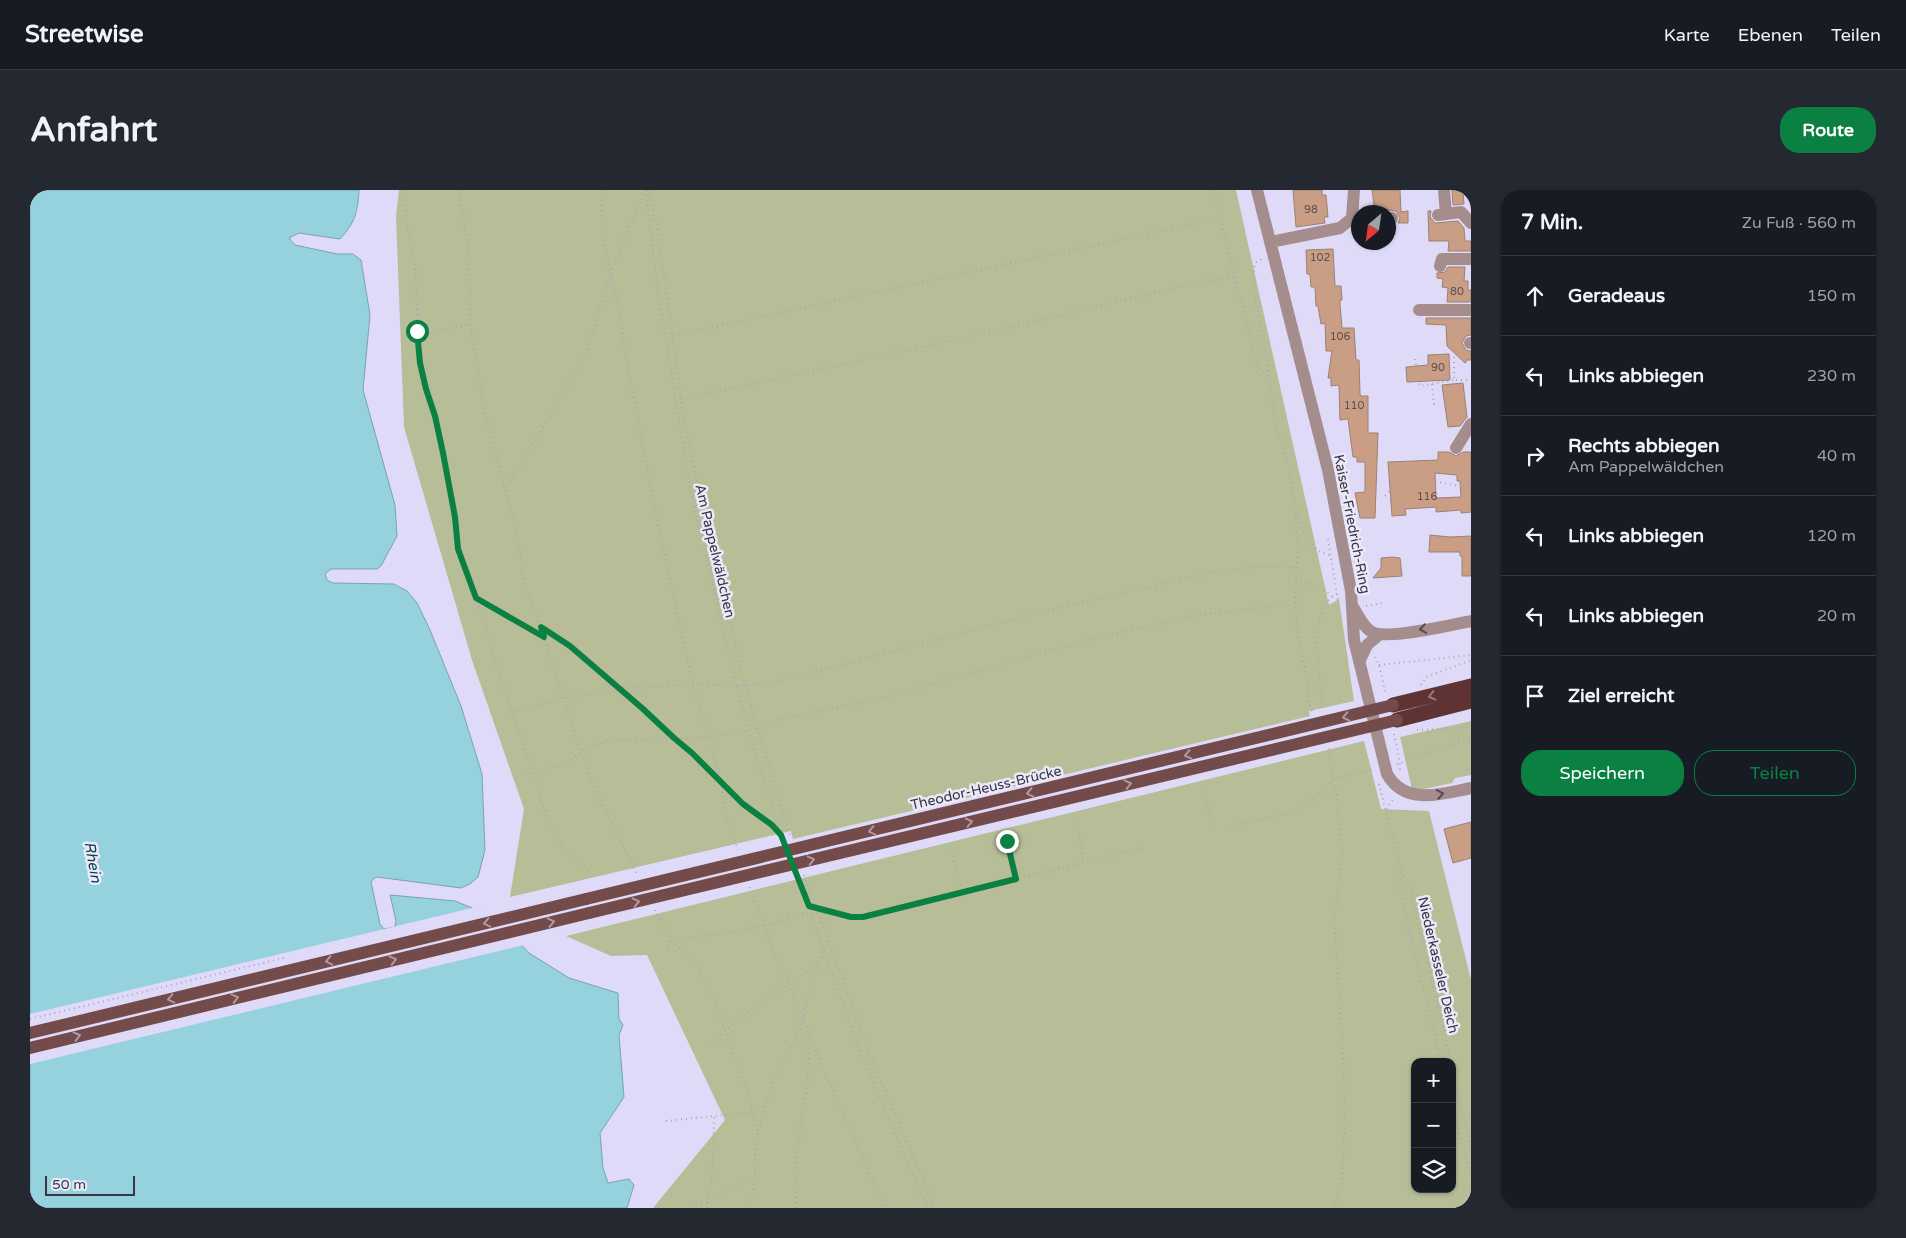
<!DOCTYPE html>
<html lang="de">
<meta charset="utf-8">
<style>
:root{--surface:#171b24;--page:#242831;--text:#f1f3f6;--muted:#9ea1a6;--line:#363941;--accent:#0b8043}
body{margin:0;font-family:"Varela Round",sans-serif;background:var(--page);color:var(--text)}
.controls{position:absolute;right:15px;bottom:15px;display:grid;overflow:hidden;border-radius:10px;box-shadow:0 1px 4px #0004}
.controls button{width:45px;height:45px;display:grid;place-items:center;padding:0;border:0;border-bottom:1px solid var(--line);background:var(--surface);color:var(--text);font:25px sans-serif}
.compass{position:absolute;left:1321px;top:15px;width:45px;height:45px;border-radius:50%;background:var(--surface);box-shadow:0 1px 4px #0004;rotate:209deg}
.scale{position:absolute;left:15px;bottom:12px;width:90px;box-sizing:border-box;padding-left:5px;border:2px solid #383641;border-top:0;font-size:14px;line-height:18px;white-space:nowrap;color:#383641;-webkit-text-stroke:4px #ece9fa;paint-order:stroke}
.stop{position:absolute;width:15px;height:15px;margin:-11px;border:4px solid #0b8043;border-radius:50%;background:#fff}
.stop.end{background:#0b8043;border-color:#fff;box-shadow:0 1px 5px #0008}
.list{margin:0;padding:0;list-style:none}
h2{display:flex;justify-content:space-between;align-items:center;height:65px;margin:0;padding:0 20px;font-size:21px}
h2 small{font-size:16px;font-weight:400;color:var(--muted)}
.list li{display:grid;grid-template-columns:32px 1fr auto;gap:15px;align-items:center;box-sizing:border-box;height:80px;padding:0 20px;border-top:1px solid var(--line)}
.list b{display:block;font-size:19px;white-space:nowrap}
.list p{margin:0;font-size:16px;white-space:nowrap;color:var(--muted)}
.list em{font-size:16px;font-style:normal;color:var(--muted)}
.actions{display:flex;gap:10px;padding:15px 20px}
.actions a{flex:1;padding:11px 0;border:1px solid var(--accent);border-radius:20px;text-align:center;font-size:18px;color:var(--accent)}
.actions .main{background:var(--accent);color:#fff}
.icon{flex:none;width:28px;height:28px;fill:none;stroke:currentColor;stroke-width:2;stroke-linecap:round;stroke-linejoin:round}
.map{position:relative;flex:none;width:1441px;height:1018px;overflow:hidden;border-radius:20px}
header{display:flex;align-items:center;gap:30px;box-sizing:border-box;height:70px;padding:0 25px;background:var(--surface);border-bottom:1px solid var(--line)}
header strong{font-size:24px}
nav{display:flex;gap:28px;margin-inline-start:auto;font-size:18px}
.intro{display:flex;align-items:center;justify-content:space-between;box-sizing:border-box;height:120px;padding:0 30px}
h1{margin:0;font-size:35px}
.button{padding:12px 22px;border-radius:20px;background:var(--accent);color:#fff;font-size:18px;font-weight:700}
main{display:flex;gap:30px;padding:0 30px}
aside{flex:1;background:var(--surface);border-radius:20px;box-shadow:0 1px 4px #0004}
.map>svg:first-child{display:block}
.green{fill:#b7bd97;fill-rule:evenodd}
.water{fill:#95d2de;stroke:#79a3af}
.pier{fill:#dfdaf7}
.building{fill:#ca9e84;stroke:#9b8173;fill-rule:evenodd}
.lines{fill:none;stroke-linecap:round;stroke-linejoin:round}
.path{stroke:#a9a5bc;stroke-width:2;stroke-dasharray:1 4;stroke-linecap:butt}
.minor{stroke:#a58d8d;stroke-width:12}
.major{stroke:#734b4b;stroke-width:12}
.highway{stroke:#5f3334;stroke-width:15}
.major-bridge{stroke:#734b4b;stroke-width:12}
.oneway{stroke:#534c54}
.oneway2{stroke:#977c83}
.oneway3{stroke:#b09aa2}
.route{stroke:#0b8043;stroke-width:6}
.labels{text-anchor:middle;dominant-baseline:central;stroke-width:5;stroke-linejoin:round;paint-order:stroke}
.number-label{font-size:11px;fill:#5c5052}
.street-label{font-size:14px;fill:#383641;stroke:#ece9fa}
.water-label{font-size:15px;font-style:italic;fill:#08414a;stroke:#ece9fa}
</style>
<header>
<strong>Streetwise</strong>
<nav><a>Karte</a><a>Ebenen</a><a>Teilen</a></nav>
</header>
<div class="intro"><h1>Anfahrt</h1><a class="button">Route</a></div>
<main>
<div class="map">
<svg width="1441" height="1018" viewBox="0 0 1441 1018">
<rect width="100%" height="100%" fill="#dfdaf7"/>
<path class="green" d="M369 0H1206L1299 415 1309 409 1324 511 1279 521 1280 526 763 649 761 641 480 707 494 619 442 470 374 237 366 26Z
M1441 531V585L1425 588 1422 593 1394 599H1382L1370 547Z
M1334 551 1351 619 1399 621 1441 790V1018H623L695 930 617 765 581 766 536 746ZM1385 872H1422V999H1385Z"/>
<path class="water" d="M0 0H329C328 21 325 33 310 49L269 43 259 48 265 55 307 64H323L331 70 340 125 333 200 365 315 367 346 351 376 347 379H301L295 384 297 390 303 393 364 394 377 401 387 413 400 440 431 516 452 584 455 660 448 687 440 694 431 698 347 687 343 689 341 692 350 734 354 739 365 737 366 731 360 705 425 711 452 722 476 738 499 763 539 788 588 803 589 829 593 835 589 845 594 907 570 943 573 978 578 993 599 989 604 995 597 1018H0Z"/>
<path class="pier" d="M446 717 477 736 494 755 0 874V824Z"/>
<path class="building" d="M1263 0H1292V5H1296L1298 27H1294L1295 33 1266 37Z
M1342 0H1370L1371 22 1378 21V33H1368L1370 28 1366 21 1358 20 1352 22H1345Z
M1422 0H1433L1434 14 1423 15Z
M1398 21H1401L1400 27 1405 33 1428 31 1434 38 1435 51H1441V61H1418L1419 51H1399Z
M1303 59 1305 96H1311L1312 110H1310V115L1312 138H1324L1326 170H1329L1330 204 1331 206H1338V243H1348L1345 328H1330L1325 303 1335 302V272H1327V267H1323L1318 229 1310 230 1309 195 1301 196V188H1298L1302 161H1296L1295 133 1291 134 1288 116H1286L1285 97H1281L1280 84H1277L1276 60Z
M1418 77H1435L1434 91H1438V100H1441V112H1417L1418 98 1412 97 1413 89 1407 88V83L1415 82Z
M1396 128H1441V145L1436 146 1432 153 1436 160 1441 161V170H1437L1435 173 1417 156 1416 135 1396 134Z
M1419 164 1420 190 1377 192 1376 177 1398 175V165Z
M1433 193 1437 227 1430 236 1418 237 1412 195Z
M1408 262H1419L1426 266 1433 262H1441V322L1431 323V320L1406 322V317L1391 318 1375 319 1376 325 1362 326 1358 272 1408 270ZM1405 283 1427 285V291H1430L1431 307 1406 308Z
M1400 345 1420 347 1441 346V386H1432V366H1430V362H1399Z
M1362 367 1370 368 1372 386 1343 388 1351 378V368Z
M1441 632V668L1423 673 1414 639Z"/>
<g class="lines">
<path class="path" d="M375 0 376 29 385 74 390 173 413 263 425 327 428 359 452 425 473 497 500 573 504 581 511 611 519 632 529 650 536 662 560 682
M429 0 439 62 440 134 456 227 487 344 494 391 511 437 544 543 565 599 607 684
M571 0 573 47 592 136 596 167 629 340 663 494 691 591 694 619 708 660
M616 0 627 95 660 298 707 497 728 574 753 650
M618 0 627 35 652 217 668 297 715 496 761 648
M1183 0 1228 178 1234 182 1238 180 1239 177C1233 147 1220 102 1225 73L1232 69
M643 146 1190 28
M388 149 403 142 440 134
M1424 167V190H1441
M1385 169 1390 196 1424 190
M1238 180 1246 234 1259 277 1265 316 1268 361 1265 407 1267 440 1275 480 1280 518 1283 522
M1402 194 1404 214 1409 213
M651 209 961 142 1174 91 1196 89 1205 86
M477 298 556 164 581 82 615 0
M1355 306 1363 298 1362 288H1387L1430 296 1441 295
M1268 328C1274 344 1281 362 1300 365
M1298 349 1308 411
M1266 388 1291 398 1302 406
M447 409 514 447
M1336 416 1352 413
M511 437 539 456 612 518 643 548 662 563 704 605 742 635 749 643
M1345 467 1349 475 1356 505
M1349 475 1441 465
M1391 495 1396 487 1441 470
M1293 518C1290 492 1275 416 1308 404
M483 523 533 508 566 503 583 494 600 498 663 494 715 496 746 492 1031 417 1189 381 1229 377H1268
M1387 540 1441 537
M1364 544 1370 573V581
M1367 574 1441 548
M494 585 538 573 551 561 576 551 678 547 727 539 751 529 854 508 1065 448 1174 424 1265 414
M1349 594 1372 684 1380 698 1421 872
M1174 601 1183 640
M1356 619 1364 608
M1047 633 1054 672
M1201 636C1242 627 1275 625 1303 589L1299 558
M977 651 986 689
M922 661 927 685 934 702
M1372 684 1369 697 1411 872
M774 685 843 873 905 1018
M767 686 834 871 897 1018
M720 697 746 769 759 794 792 876 855 1018
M780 717 821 727H833L1113 658
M625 720 641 750 669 780 682 805 715 894 728 943 725 958V989L720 1018
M636 760 641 750C688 745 736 737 781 722
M0 829 254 768
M679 854 734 810 788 774
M1422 878 1441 958
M1422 914 1441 987
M636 931 723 922
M728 941 742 894 758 864 773 828 776 813 793 760
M661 1014 678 1012 704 996 725 989
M677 1018 683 974 684 926
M766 1018 765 975 777 896 779 871 778 841
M1305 1018 1312 988 1315 932 1313 865 1304 726 1309 697 1312 665 1306 598 1303 589 1343 580"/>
<path class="minor" d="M1227 0 1298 280 1321 401 1324 450 1357 584C1375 616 1412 604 1441 598
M1414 0 1416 24
M1408 25 1431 22 1441 33
M1358 28H1362
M1240 52 1310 38 1322 28 1324 0
M1410 76 1412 69H1441
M1389 120H1441
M1440 153H1441
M1426 258 1441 234
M1323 417C1329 426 1333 437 1342 442 1357 450 1422 435 1441 431
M1330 470 1337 455 1349 445"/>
<path class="major" d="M0 843 556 709
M0 858 559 723"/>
<path class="highway" d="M1363 515 1441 496
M1367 530 1441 511"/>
<path class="major-bridge" d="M556 709 1363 515
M559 723 1367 530"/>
</g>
<defs><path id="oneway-chevron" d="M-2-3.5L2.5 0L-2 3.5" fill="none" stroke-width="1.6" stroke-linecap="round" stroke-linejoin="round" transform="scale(1.25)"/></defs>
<g class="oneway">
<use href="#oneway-chevron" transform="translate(1393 439) rotate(172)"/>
<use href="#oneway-chevron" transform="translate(1410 604) rotate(-10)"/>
</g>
<use class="oneway2" href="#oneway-chevron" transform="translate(1402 506) rotate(166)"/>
<g class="oneway3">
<use href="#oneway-chevron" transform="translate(1316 527) rotate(167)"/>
<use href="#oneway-chevron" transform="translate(1158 565) rotate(167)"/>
<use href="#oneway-chevron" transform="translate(1098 594) rotate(-13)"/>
<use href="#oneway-chevron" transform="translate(1000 603) rotate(167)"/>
<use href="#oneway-chevron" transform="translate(939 632) rotate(-13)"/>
<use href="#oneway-chevron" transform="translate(842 641) rotate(167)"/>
<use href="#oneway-chevron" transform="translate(781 670) rotate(-13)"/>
<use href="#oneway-chevron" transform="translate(606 712) rotate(-13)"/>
<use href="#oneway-chevron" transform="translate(521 732) rotate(-13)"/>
<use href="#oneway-chevron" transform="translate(457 733) rotate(167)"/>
<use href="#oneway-chevron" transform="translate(363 770) rotate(-14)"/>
<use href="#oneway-chevron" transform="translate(299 771) rotate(167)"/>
<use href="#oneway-chevron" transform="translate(205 808) rotate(-14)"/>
<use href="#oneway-chevron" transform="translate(141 809) rotate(167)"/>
<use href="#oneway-chevron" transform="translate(47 846) rotate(-14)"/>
</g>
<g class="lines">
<path class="route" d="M387 141 390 173 396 199 405 226 413 263 425 327 428 359 446 408 514 447 511 437 540 456 612 518 644 548 662 563 713 614 742 635 751 645 779 716 821 727H833L986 689 977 651"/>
</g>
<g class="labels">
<g class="number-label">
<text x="1281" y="19">98</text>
<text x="1290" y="67">102</text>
<text x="1427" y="101">80</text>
<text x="1310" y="146">106</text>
<text x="1408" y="177">90</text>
<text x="1324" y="215">110</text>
<text x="1397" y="306">116</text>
</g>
<g class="street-label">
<text transform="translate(1322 334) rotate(79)">Kaiser-Friedrich-Ring</text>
<text transform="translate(685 361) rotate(77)">Am Pappelwäldchen</text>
<text transform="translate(956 598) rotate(-13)">Theodor-Heuss-Brücke</text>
<text transform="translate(1408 775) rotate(77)">Niederkasseler Deich</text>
</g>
<g class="water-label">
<text transform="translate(63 672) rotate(80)">Rhein</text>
</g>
</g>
</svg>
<div class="controls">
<button>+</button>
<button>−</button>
<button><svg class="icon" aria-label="layers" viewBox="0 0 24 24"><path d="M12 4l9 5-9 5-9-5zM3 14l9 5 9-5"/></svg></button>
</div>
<svg class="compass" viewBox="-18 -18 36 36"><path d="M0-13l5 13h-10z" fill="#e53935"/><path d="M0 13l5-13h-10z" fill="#9ea1a6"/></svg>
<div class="scale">50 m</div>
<div class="stop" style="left:387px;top:141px"></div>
<div class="stop end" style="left:977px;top:651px"></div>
</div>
<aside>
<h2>7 Min.<small>Zu Fuß · 560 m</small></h2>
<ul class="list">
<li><svg class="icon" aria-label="ahead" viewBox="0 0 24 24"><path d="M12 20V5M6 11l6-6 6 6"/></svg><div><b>Geradeaus</b></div><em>150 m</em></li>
<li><svg class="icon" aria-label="left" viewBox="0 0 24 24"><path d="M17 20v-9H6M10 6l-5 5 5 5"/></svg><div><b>Links abbiegen</b></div><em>230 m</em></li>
<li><svg class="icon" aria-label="right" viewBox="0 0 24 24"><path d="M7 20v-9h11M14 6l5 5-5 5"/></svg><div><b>Rechts abbiegen</b><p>Am Pappelwäldchen</p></div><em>40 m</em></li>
<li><svg class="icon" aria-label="left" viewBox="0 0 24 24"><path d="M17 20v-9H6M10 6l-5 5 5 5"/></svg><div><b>Links abbiegen</b></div><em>120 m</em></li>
<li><svg class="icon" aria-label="left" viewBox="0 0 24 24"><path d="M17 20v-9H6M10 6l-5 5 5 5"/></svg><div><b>Links abbiegen</b></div><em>20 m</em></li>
<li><svg class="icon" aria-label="arrive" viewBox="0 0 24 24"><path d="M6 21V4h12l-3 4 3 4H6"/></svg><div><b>Ziel erreicht</b></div></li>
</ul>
<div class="actions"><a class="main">Speichern</a><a>Teilen</a></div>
</aside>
</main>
